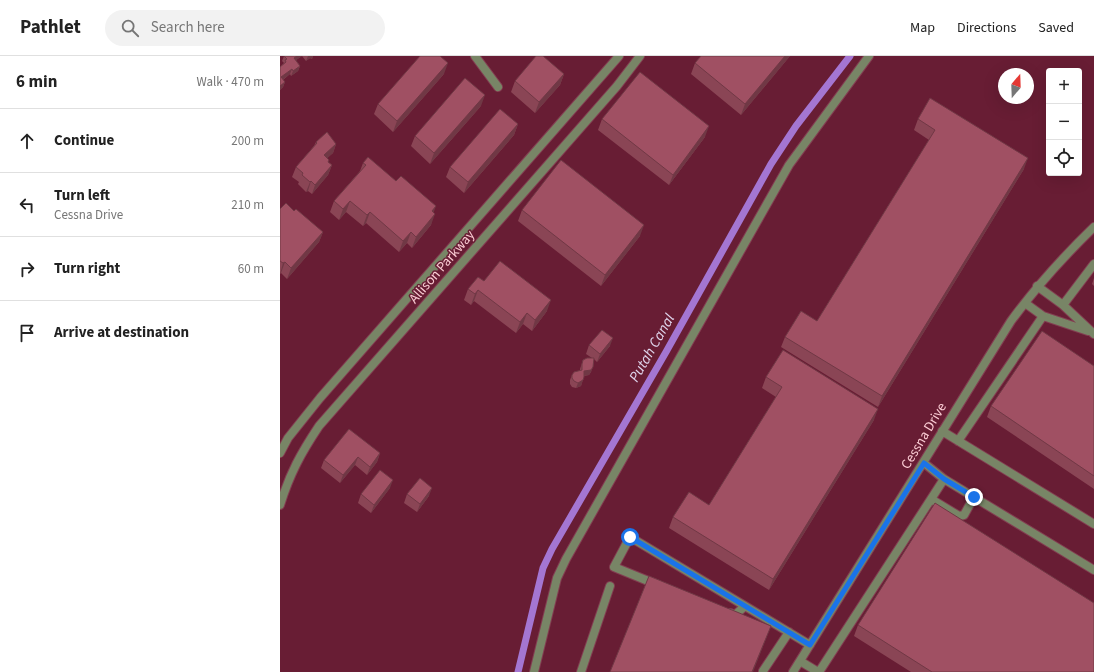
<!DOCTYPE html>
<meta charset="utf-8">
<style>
:root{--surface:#fff;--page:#f2f2f2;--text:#222;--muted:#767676;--line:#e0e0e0}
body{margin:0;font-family:"Source Sans 3",sans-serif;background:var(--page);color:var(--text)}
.controls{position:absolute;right:12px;top:12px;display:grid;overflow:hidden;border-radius:4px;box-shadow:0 4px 16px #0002}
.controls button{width:36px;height:36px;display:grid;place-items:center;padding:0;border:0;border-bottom:1px solid var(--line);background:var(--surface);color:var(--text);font:20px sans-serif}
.compass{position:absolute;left:718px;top:12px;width:36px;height:36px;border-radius:50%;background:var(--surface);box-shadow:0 4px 16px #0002;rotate:19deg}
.stop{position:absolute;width:12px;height:12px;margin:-9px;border:3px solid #1a73e8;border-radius:50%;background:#fff}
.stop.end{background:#1a73e8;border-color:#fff;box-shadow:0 1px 4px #0008}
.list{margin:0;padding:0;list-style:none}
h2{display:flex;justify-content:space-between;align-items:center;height:52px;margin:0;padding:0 16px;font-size:17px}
h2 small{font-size:13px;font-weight:400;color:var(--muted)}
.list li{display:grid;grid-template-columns:26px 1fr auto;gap:12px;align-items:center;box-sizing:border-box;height:64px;padding:0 16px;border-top:1px solid var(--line)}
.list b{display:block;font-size:15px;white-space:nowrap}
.list p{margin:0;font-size:13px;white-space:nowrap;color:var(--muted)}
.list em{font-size:13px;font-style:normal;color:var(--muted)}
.icon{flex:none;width:22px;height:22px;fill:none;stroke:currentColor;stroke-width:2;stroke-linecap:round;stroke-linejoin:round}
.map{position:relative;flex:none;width:814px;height:616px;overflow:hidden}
header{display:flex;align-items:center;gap:24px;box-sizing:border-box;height:56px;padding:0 20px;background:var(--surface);border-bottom:1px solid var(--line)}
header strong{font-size:19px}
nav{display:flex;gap:22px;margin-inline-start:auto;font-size:14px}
.search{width:280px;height:36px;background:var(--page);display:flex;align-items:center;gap:10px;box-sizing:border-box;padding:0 14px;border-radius:22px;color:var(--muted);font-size:15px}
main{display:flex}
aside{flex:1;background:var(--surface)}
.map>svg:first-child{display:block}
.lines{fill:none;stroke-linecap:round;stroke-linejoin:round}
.canal{stroke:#a476d2;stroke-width:7}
.minor-casing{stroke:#833d51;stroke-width:10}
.minor{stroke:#788566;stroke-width:8}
.wall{fill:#8a4555}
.shaded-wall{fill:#703845}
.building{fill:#a05063;stroke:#703845}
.route{stroke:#1a73e8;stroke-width:5}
.labels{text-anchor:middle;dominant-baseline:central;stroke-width:3;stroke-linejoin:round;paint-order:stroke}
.street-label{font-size:14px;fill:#fccdd5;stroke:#681d34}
.water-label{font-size:15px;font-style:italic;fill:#e0d6ed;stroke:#681d34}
</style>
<header>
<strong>Pathlet</strong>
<div class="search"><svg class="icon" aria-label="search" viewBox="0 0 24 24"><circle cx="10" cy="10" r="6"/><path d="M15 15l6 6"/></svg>Search here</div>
<nav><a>Map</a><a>Directions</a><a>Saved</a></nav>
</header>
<main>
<aside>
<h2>6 min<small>Walk · 470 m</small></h2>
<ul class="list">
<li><svg class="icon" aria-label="ahead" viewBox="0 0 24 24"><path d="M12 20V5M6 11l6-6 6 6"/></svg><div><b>Continue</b></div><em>200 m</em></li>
<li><svg class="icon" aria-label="left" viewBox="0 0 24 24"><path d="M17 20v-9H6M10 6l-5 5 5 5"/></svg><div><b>Turn left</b><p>Cessna Drive</p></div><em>210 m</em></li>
<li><svg class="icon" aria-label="right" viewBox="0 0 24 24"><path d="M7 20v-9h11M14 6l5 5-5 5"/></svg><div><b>Turn right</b></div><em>60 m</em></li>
<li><svg class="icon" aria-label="arrive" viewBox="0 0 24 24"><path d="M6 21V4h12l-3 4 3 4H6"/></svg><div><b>Arrive at destination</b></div></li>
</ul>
</aside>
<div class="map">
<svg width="814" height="616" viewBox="0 0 814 616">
<rect width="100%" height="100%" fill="#681d34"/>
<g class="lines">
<path class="canal" d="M238 616 263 512 272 493 386 296 491 108 516 70 570 0"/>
<defs>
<path id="minor" d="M195 0 218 31
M757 230 783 249 814 278
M783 249 814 208
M763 260 808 275
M662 375 814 468
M678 385 763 260 745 247
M0 397 8 382 40 342 339 0
M664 423 814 514
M651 443 679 460 684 459 694 441
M0 449C10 417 21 397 39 370L337 30 360 0
M378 529 334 511 350 481 530 589
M450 557 455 559 465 550
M520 605 538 616
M483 615 509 576
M254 616 277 522 286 503 509 109 589 0
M301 616 330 530
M513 616 731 265C756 231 784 200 814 171
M539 616 664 423 644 407"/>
</defs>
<use href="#minor" class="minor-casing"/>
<use href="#minor" class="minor"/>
</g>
<path class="wall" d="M4 0H22L16 4 20 10 18 15 11 20 10 18 3 24 5 26 3 31 0 34V11L4 7 2 5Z
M22 0H33L32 3 30 2 26 5Z
M421 0H510L461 59 411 18 415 7Z
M164 18 113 76 94 58 98 48Z
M284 18 280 29 255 57 231 36 235 25Z
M201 50 150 108 131 90 135 80Z
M322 63 425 81 389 129 318 74Z
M638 63 744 113 598 351 501 291 505 281 537 265 649 84 634 74Z
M238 68 234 79 184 137 166 121 170 111Z
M36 86 56 88 53 97 47 102 48 106 52 109 48 119 32 138 28 135 26 136 18 128 19 126 12 121 16 111 34 90Z
M83 107 116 125 153 157 151 169 132 192 127 187 119 196 86 167 83 170 66 156 59 164 50 156 54 145 80 115Z
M0 153 14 155 43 176 39 186 7 223 1 217 0 218Z
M242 154 360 180 321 230 238 165Z
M814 222V230L812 228Z
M204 225 267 255 252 275 243 268 236 277 194 245 191 249 184 244 188 233Z
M309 289 330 290 317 306 314 303 311 316 309 319 304 320 301 330 296 332 292 331 290 328V324L292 319 300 315V313L303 304 312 302 306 298Z
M814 310V433L707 361 711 350Z
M486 321 594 364 489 534 389 472 393 461 429 449 496 341 482 332Z
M100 397 97 406 87 419 75 409 60 427 41 412 44 404Z
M110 432 91 457 78 447 81 438Z
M127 438 149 440 137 456 124 447Z
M578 569 814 616H631L574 580Z"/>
<path class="shaded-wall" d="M17 0H22L12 7 14 2Z
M28 0H33L32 3 30 2 26 5Z
M505 0H510L461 59 465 48Z
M168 7 164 18 113 76 117 65Z
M20 10 18 15 11 20 13 15Z
M12 13 10 18 0 26 1 21Z
M284 18 280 29 255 57 259 46Z
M5 26 3 31 0 34V30Z
M205 39 201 50 150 108 154 97Z
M238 68 234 79 184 137 188 126Z
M429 70 425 81 389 129 393 119Z
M56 88 53 97 40 109 44 99Z
M748 102 744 113 598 351 602 340Z
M52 109 48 119 32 138 35 129Z
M31 125 28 135 26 136 30 126Z
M70 145 66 156 59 164 63 153Z
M156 150 152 161V155Z
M90 156 86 167 83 170 87 159Z
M155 158 151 169 132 192 136 181Z
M364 169 360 180 321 230 325 219Z
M43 176 39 186 7 223 11 212Z
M131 176 127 187 119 196 123 185Z
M5 206 1 217 0 218 3 207Z
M198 234 194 245 191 249 195 238Z
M271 244 267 255 252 275 255 264Z
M247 257 243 268 236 277 240 266Z
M333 282 330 290 317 306 320 298Z
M313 311 311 316 309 319 302 320 304 315Z
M304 321 301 330 296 332 298 327Z
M598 353 594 364 489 534 493 523Z
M100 397 97 406 87 419 90 411Z
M78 401 75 409 60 427 63 419Z
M113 424 110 432 91 457 94 449Z
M152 432 149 440 137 456 140 448Z
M491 570 473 616H472Z"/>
<path class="building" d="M4 0H17L14 2 20 10 13 15 12 13 1 21 5 26 0 30V11L6 6 5 4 7 3Z
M140 0H160L168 7 117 65 98 48Z
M256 0H263L284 18 259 46 235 25Z
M421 0H505L465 48 415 7Z
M360 16 429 70 393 119 322 63Z
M185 22 205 39 154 97 135 80Z
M650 42 748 102 602 340 505 281 521 255 537 265 655 74 638 63Z
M220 53 238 68 188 126 170 111Z
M47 76 56 88 44 99 49 104 48 106 52 109 35 129 31 125 30 126 22 119 23 117 16 111 37 87 36 86Z
M88 101 116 125 121 120 156 150 152 155 155 158 136 181 131 176 123 185 90 156 87 159 70 145 63 153 54 145 86 109 83 107Z
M281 104 364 169 325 219 242 154Z
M6 147 14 155 16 153 43 176 11 212 5 206 3 207 0 205V153Z
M220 205 271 244 255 264 247 257 240 266 198 234 195 238 188 233 198 221 204 225Z
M322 274 333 282 320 298 309 289Z
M762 275 814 310V420L711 350Z
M503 294 598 353 493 523 393 461 409 436 429 449 502 331 486 321Z
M307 302H314L313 311 311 314 304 315V321L303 324 298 327 294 325 292 322V319L294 316 302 314V308L303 304Z
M69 373 100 397 90 411 78 401 63 419 44 404Z
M100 414 113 424 94 449 81 438Z
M140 422 152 432 140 448 127 438Z
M655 447 814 547V616H652L578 569Z
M369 520 491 570 472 616H330Z"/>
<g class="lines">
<path class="route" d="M350 481 530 589 644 407 664 423 694 441"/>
</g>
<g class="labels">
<g class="street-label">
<text transform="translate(162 211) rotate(-49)">Allison Parkway</text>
<text transform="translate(644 380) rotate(-59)">Cessna Drive</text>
</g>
<g class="water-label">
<text transform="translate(372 292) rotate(-60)">Putah Canal</text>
</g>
</g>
</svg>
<div class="controls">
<button>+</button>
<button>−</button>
<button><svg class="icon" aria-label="locate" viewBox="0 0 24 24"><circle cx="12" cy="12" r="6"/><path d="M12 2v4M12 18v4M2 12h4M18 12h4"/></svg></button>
</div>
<svg class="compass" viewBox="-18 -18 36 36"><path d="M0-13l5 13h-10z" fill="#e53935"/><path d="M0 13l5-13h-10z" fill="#767676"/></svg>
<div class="stop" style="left:350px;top:481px"></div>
<div class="stop end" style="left:694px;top:441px"></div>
</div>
</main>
